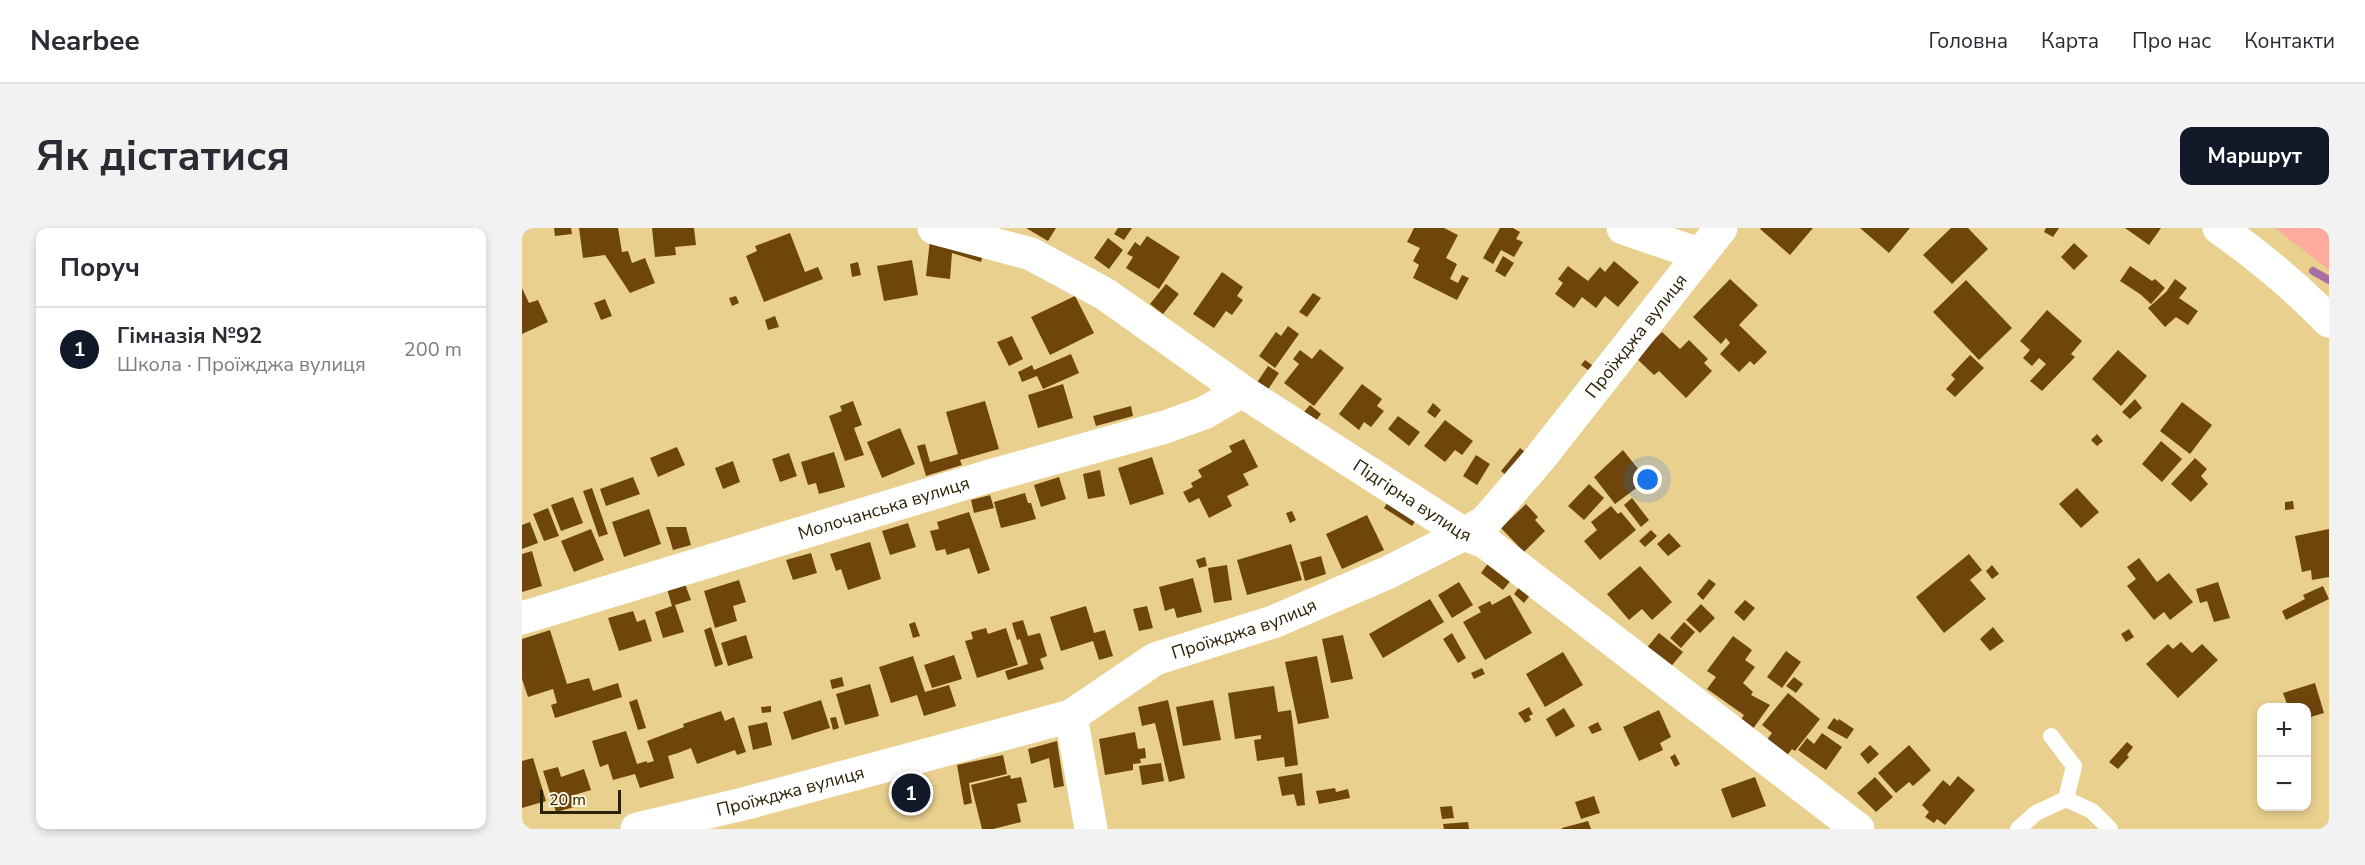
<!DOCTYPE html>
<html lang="uk">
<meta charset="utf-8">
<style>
:root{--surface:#fff;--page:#f2f2f3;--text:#2b2b33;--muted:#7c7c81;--line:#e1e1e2;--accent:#111827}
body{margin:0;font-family:"Nunito Sans",sans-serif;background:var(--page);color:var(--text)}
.controls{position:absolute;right:18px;bottom:18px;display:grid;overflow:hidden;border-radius:12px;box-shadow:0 3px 9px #0003}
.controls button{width:54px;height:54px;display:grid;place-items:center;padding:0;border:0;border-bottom:2px solid var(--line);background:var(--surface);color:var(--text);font:30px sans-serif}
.scale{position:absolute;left:18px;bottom:15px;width:81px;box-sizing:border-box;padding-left:6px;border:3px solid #2c2307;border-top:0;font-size:16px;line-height:21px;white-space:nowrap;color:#2c2307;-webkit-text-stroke:4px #fdf3d9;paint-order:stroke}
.you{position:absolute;left:1126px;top:252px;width:21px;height:21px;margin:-15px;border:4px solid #fff;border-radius:50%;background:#1a73e8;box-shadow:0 0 0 9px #1a73e833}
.badge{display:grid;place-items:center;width:39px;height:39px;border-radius:50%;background:var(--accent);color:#fff;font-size:20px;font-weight:700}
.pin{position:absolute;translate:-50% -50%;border:3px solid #fff;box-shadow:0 2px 6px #0006}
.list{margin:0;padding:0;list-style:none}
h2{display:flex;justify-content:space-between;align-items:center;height:78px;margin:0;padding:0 24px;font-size:26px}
h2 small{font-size:20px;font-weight:400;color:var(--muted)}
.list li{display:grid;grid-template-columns:39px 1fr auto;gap:18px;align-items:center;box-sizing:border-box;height:84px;padding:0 24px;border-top:2px solid var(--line)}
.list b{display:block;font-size:22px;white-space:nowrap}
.list p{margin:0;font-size:20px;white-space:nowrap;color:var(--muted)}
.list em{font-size:20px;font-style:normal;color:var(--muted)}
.map{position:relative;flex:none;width:1807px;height:601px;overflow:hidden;border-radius:12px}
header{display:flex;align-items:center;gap:36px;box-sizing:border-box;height:84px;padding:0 30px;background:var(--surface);border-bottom:2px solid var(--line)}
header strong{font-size:28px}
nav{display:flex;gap:33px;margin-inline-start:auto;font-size:21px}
.intro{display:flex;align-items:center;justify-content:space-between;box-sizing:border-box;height:144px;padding:0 36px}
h1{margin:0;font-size:42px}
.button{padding:15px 27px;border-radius:12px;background:var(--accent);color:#fff;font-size:21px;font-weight:700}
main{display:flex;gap:36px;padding:0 36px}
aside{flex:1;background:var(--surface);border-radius:12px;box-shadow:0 3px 9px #0003}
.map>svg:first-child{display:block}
.green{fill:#ffaa9e}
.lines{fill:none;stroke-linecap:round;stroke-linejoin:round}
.stream{stroke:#a96fa5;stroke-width:8}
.building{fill:#6e450b}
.lane{stroke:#fff;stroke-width:16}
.street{stroke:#fff;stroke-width:33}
.labels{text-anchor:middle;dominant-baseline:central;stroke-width:6;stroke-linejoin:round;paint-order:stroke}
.street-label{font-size:18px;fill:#2c2307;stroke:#fdf3d9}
</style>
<header>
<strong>Nearbee</strong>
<nav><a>Головна</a><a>Карта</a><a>Про нас</a><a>Контакти</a></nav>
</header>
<div class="intro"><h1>Як дістатися</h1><a class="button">Маршрут</a></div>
<main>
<aside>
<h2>Поруч<small></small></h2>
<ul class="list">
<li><span class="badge">1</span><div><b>Гімназія №92</b><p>Школа · Проїжджа вулиця</p></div><em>200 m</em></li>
</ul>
</aside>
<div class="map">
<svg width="1807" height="601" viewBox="0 0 1807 601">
<rect width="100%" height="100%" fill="#ead08f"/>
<path class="green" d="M1753 0H1807V42Z"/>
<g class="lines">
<path class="stream" d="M1791 43 1807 52"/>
</g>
<path class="building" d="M32 0H49L50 6 33 8Z
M57 0H96L100 24 106 23 110 35 123 30 133 55 108 65 83 27 61 30Z
M130 0H172L174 17 153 19 154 27 133 29Z
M504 0H534L526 13Z
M596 0H610L602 12 592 6Z
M892 0H922L936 7 924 30 935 36 928 51 936 55 940 47 947 50 935 72 891 50 897 37 891 33 898 20 885 14Z
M978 0H991L998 4 994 11 1001 14 992 29 979 22 971 36 961 30Z
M1239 0H1291L1268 27 1238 1Z
M1338 0H1388L1367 25Z
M1429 0H1446L1466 21 1430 56 1401 27Z
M1524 0H1537L1531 9 1522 4Z
M1603 0H1639L1627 17Z
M268 5 283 44 296 39 301 51 242 74 224 28 235 23 233 18Z
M625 8 658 29 637 61 604 40 611 29 605 26 613 14 618 18Z
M586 10 601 22 587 41 572 30Z
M408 12 462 24 459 34 430 25 428 51 404 48Z
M1552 15 1566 28 1552 42 1539 29Z
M981 28 992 35 983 49 973 43Z
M390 32 396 67 362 73 355 38Z
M1092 33 1117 54 1096 79 1083 68 1074 80 1060 69 1052 80 1033 66 1041 55 1036 51 1046 38 1066 53 1078 39 1083 44Z
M336 34 339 47 330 49 328 36Z
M1608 38 1630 53 1633 51 1643 60 1629 76 1618 66 1598 53Z
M700 44 721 59 715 68 721 72 710 87 704 83 692 100 671 86Z
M1208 51 1236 77 1217 97 1245 124 1232 137 1228 133 1217 144 1198 126 1208 115 1204 110 1199 116 1171 89Z
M1653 51 1665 60 1657 70 1676 83 1666 97 1654 89 1643 99 1626 80 1644 64Z
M1444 52 1490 100 1457 132 1411 84Z
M644 56 657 66 641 86 628 76Z
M0 60 7 75 16 72 26 94 0 106Z
M791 65 799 70 785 89 777 84Z
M214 68 217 75 210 78 207 70Z
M553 68 572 105 528 127 509 89Z
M83 71 90 88 79 92 72 75Z
M1525 82 1560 113 1549 126 1553 129 1520 163 1508 153 1524 136 1517 130 1510 138 1501 130 1508 122 1498 113Z
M253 88 257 99 246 102 243 92Z
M766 98 777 106 753 140 737 128 754 104 759 108Z
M1140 104 1158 121 1167 112 1186 131 1182 135 1190 143 1164 170 1137 143 1132 147 1114 130Z
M490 108 501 131 487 138 475 114Z
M798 121 822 140 792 178 762 155 777 136 771 131 778 122 790 131Z
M1596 122 1625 148 1599 178 1570 151Z
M549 126 557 145 521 161 515 148 500 154 496 144 510 137 512 142Z
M1448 127 1462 140 1433 169 1424 161 1433 151 1429 147Z
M1063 132 1077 142 1073 147 1059 137Z
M746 138 757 145 745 163 734 156Z
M541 156 551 190 516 200 506 167Z
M840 156 860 171 855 178 862 183 849 199 842 194 837 202 817 186Z
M1613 171 1620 180 1608 191 1600 184Z
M331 173 340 197 332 200 342 227 323 233 307 188 320 183 318 178Z
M463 173 477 221 438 232 440 237 404 248 395 218 403 216 408 234 436 226 424 184Z
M1660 174 1690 197 1668 226 1638 203Z
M911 175 919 182 913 190 905 184Z
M788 177 799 186 793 194 781 185Z
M609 178 611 188 574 198 571 188Z
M876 188 898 204 887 218 866 201Z
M923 192 951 213 940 227 933 222 923 234 902 218Z
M378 200 393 236 360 250 345 214Z
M1575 206 1581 213 1575 218 1569 212Z
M722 211 736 239 721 246 727 257 705 268 710 278 687 290 677 270 667 275 661 264 671 259 669 255 680 249 676 242 710 224 707 218Z
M1639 213 1660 231 1640 254 1620 236Z
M155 219 163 237 136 249 128 230Z
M998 220 1008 228 989 252 979 243Z
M1101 222 1125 252 1093 276 1072 249Z
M312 224 323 259 297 266 294 255 286 257 279 234Z
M267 225 275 248 258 254 250 231Z
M954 227 968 236 955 257 941 248Z
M630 229 642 266 608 277 596 240Z
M1673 230 1685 241 1679 248 1686 256 1669 274 1649 256Z
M211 233 218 254 201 261 193 240Z
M578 242 583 268 566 271 561 246Z
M111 249 118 266 84 278 78 261Z
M537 249 544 271 519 279 512 257Z
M1067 256 1082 270 1062 292 1046 278Z
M70 260 86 306 77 309 61 263Z
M1555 260 1577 284 1559 300 1537 276Z
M503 265 506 275H509L514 291 479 300 472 274Z
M871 266 899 284 890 298 862 280Z
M468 267 472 280 452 285 449 272Z
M51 269 61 295 39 303 29 277Z
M1110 270 1127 292 1119 299 1102 277Z
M1771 273 1772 281 1763 282V274Z
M1004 276 1016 289 1013 292 1023 303 1002 324 979 300Z
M1089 278 1096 286 1099 284 1114 302 1078 332 1062 313 1075 302 1069 294Z
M26 280 37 308 22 313 11 286Z
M127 281 139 316 102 329 90 294Z
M770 283 774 292 768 295 764 285Z
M447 284 468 342 456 346 447 320 425 327 423 321 414 323 408 303 417 301 415 294Z
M845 287 862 322 820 341 804 306Z
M8 294 16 315 0 321V297Z
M386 295 394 319 368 327 360 303Z
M144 299H164L169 317 151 322Z
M69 301 82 332 52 344 39 313Z
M1807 301V349L1790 352 1789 342 1780 344 1773 308Z
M1129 302 1135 308 1123 319 1117 313Z
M1147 305 1159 318 1146 328 1135 316Z
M348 314 359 351 326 362 319 341 314 343 308 326Z
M769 316 780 352 725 367 715 332Z
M10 323 20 358 0 364V326Z
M289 325 295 345 271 352 264 332Z
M1447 326 1460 342 1448 352 1464 371 1422 405 1394 369Z
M799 328 804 346 783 353 778 334Z
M683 329 685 338 677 340 674 332Z
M1617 330 1635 354 1647 345 1671 374 1648 392 1642 384 1632 392 1605 358 1614 351 1605 339Z
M967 334 990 351 981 362 959 345Z
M705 337 710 372 692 375 686 340Z
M1470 337 1477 346 1470 351 1464 343Z
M1118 338 1150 374 1130 392 1120 381 1107 392 1085 366Z
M671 350 680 384 655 390 652 380 643 383 637 359Z
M1187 351 1194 356 1181 372 1175 366Z
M217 352 224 374 211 378 215 393 193 400 182 363Z
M937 354 951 377 930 390 916 367Z
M1696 354 1708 390 1692 394 1685 373 1678 375 1674 361Z
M163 356 169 372 153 377 162 404 141 410 133 384 150 378 145 361Z
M998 358 1009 366 1002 375 992 366Z
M1801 358 1807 371 1764 392 1760 383 1783 371 1781 367Z
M988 367 1010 405 963 432 941 394 959 384 956 379 968 373 970 377Z
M908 371 922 394 861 430 847 406Z
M1223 372 1233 380 1222 393 1212 384Z
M1179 376 1193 390 1178 405 1164 392Z
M564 378 572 405 583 402 591 428 577 432 571 413 539 423 528 389Z
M625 378 631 400 617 403 611 381Z
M111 383 115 394 123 391 130 413 97 423 86 390Z
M501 392 506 408 518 405 525 428 518 431 522 441 486 452 483 443 506 436 498 411 495 412 490 395Z
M393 394 398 408 391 410 387 396Z
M1162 394 1173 404 1159 420 1148 410Z
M189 399 201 436 193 439 182 402Z
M1471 399 1482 413 1468 423 1458 411Z
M464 400 466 406 484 400 496 437 455 450 443 413 451 411 449 404Z
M1607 401 1612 409 1604 414 1599 406Z
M28 402 45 456 67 450 71 463 96 455 100 469 33 490 29 477 35 475 31 461 6 469 0 451V411Z
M930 405 944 430 936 435 921 411Z
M1137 405 1161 424 1147 441 1123 422Z
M224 407 231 430 206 438 199 415Z
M821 407 831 451 809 455 800 411Z
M1211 408 1230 422 1223 432 1233 439 1221 455 1231 464 1229 467 1248 477 1230 502 1218 493 1222 487 1185 461 1194 449 1185 443Z
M1659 414 1670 425 1680 416 1696 432 1656 470 1624 436 1646 416 1651 421Z
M1264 423 1279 434 1260 460 1245 449Z
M1041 424 1061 457 1023 479 1004 446Z
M432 427 440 451 410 460 402 437Z
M391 428 403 464 427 457 434 478 402 488 395 467 369 475 357 439Z
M795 428 807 490 776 496 763 434Z
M960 440 963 446 952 451 949 445Z
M320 449 322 458 310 461 308 452Z
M1272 449 1281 456 1274 465 1264 458Z
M1793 455 1802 485 1785 490 1784 479H1766L1761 465Z
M348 456 357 488 323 497 314 466Z
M752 458 756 484 769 482 776 537 763 539 762 529 735 533 732 512 739 511V507L713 511 706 465Z
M1266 465 1298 491 1273 523 1270 521 1260 534 1240 518 1250 505 1240 497Z
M115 471 124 500 116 502 107 474Z
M299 472 308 500 270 512 261 484Z
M646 472 663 550 647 554 633 495 620 498 616 479Z
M691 472 699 512 661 518 654 479Z
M249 478V484L240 485 239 479Z
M1007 479 1011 486 1007 488 1009 492 1003 495 996 485Z
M1042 480 1053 498 1034 509 1024 491Z
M1137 482 1149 509 1138 515 1141 522 1117 533 1101 499Z
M199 483 203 493 212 489 224 524 215 527 213 522 175 536 169 520 156 525 146 528 152 550 118 560 113 546 91 552 86 536 78 539 70 513 104 503 115 536 125 533V535L132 533 125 513 162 499 161 496Z
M314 489 317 500 311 502 308 490Z
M1312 490 1316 493 1317 491 1332 501 1325 511 1305 500Z
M245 494 250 517 231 522 226 498Z
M1076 494 1080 502 1070 506 1066 499Z
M613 504 616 521 623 520 624 530 618 531 619 535 611 536V542L583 547 577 511Z
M1300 505 1320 519 1304 542 1276 522 1285 510 1292 516Z
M535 513 542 558 532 560 527 530 509 536 506 521Z
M1605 514 1611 519 1605 527 1607 529 1596 541 1587 534Z
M1348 517 1357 526 1346 536 1338 526Z
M1387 517 1409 542 1391 558 1387 554 1374 565 1356 545Z
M1153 526 1158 536 1153 539 1148 529Z
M481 527 485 546 447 555 450 575 442 577 435 537Z
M11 530 24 573 0 580V533Z
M639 535 642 553 620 557 617 538Z
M36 539 39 549 62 541 69 562 52 567 56 578 34 584 21 543Z
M780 545 783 577 775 578 772 566 760 568 756 549Z
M488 547 489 551 499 549 505 574 495 576 499 594 471 601H460L449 557Z
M1436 548 1453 562 1423 597 1415 591 1412 595 1403 589 1407 584 1400 577 1421 552 1428 558Z
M1233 549 1244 578 1210 590 1199 561Z
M1353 549 1371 569 1354 584 1335 565Z
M813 560 814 564 826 561 828 570 797 576 794 563Z
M1072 568 1078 585 1059 591 1053 574Z
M930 578 932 590 920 591 918 579Z
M1066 593 1069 601H1040V600Z
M946 594 947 601H922L921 596Z"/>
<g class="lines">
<path class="lane" d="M1529 508 1552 538 1544 571
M1496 601 1514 585 1544 571 1570 583 1588 601"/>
<g class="street">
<path id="s1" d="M412 0 509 26 583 66 720 163 942 306 963 314 1336 601"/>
<path d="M1101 0 1177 26"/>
<path d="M1697 0C1737 28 1773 58 1807 93"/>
<path id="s2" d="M0 390 464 249 643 199 682 185 720 163"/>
<path d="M549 488 569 601"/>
<path id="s3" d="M115 601 225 575 549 488 633 431 751 394 867 344 942 306 963 294 1018 230 1199 0"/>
</g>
</g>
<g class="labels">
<g class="street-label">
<text stroke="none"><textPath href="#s3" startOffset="1148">Проїжджа вулиця</textPath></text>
<text stroke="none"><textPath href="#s1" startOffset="555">Підгірна вулиця</textPath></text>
<text stroke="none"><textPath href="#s2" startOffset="378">Молочанська вулиця</textPath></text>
<text stroke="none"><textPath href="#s3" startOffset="644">Проїжджа вулиця</textPath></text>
<text stroke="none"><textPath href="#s3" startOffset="158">Проїжджа вулиця</textPath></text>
</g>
</g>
</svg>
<div class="controls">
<button>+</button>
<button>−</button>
</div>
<div class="scale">20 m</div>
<div class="you"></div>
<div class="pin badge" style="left:389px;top:565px">1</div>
</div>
</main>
